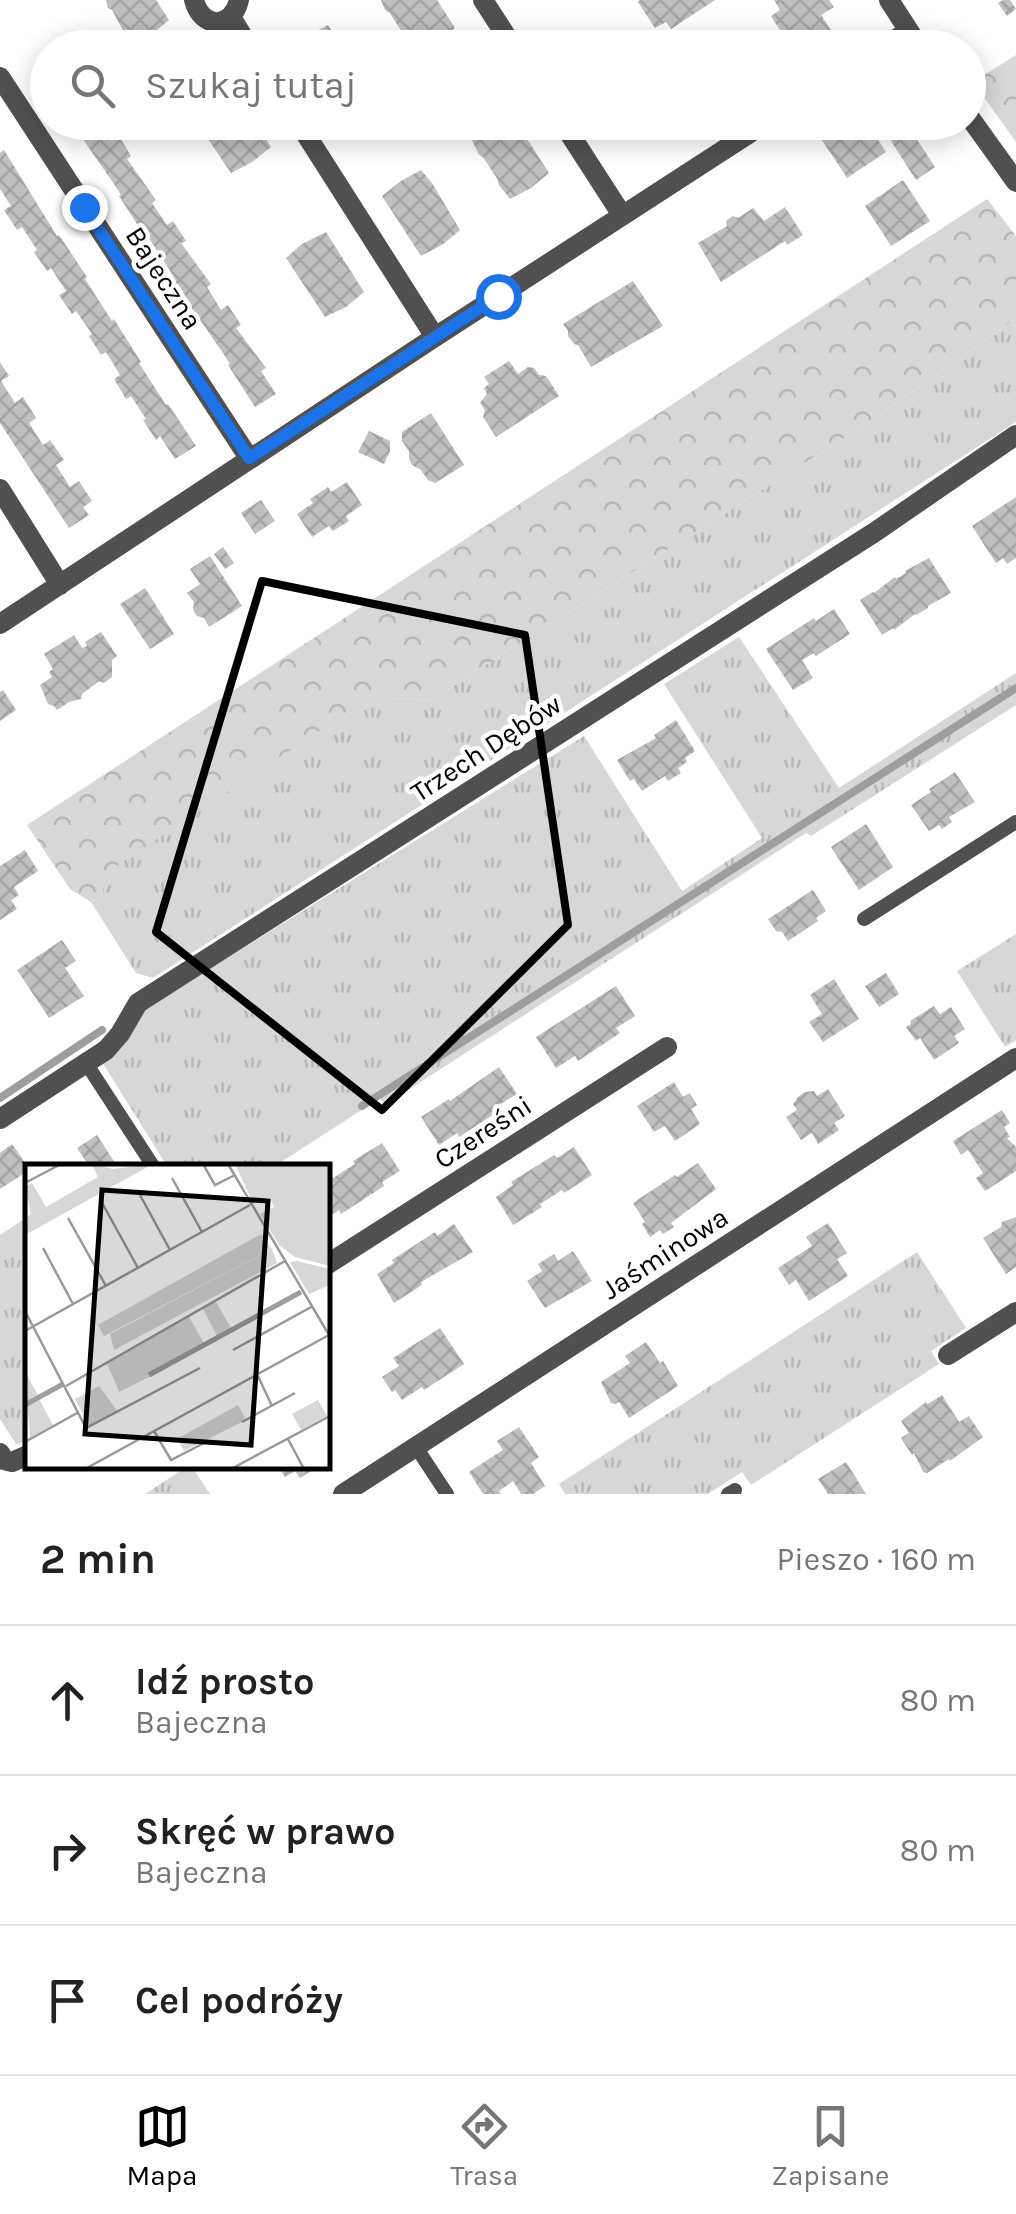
<!DOCTYPE html>
<html lang="pl">
<meta charset="utf-8">
<style>
:root{--surface:#fff;--page:#f6f6f6;--text:#222;--muted:#767676;--line:#e0e0e0;--accent:#000}
body{margin:0;font-family:Karla,sans-serif;background:var(--page);color:var(--text)}
.stop{position:absolute;width:30px;height:30px;margin:-22px;border:8px solid #1a73e8;border-radius:50%;background:#fff}
.stop.end{background:#1a73e8;border-color:#fff;box-shadow:0 2px 10px #0008}
.list{margin:0;padding:0;list-style:none}
h2{display:flex;justify-content:space-between;align-items:center;height:130px;margin:0;padding:0 40px;font-size:42px}
h2 small{font-size:32px;font-weight:400;color:var(--muted)}
.list li{display:grid;grid-template-columns:65px 1fr auto;gap:30px;align-items:center;box-sizing:border-box;height:150px;padding:0 40px;border-top:2px solid var(--line)}
.list b{display:block;font-size:38px;white-space:nowrap}
.list p{margin:0;font-size:32px;white-space:nowrap;color:var(--muted)}
.list em{font-size:32px;font-style:normal;color:var(--muted)}
.icon{flex:none;width:55px;height:55px;fill:none;stroke:currentColor;stroke-width:2;stroke-linecap:round;stroke-linejoin:round}
.map{position:relative;flex:none;width:1016px;height:1494px;overflow:hidden}
.search{position:absolute;background:var(--surface);box-shadow:0 5px 25px #0003;left:30px;right:30px;top:30px;height:110px;display:flex;align-items:center;gap:25px;box-sizing:border-box;padding:0 35px;border-radius:55px;color:var(--muted);font-size:38px}
.sheet{height:580px;background:var(--surface)}
nav{display:flex;justify-content:space-around;align-items:center;box-sizing:border-box;height:140px;border-top:2px solid var(--line);background:var(--surface);font-size:28px;color:var(--muted)}
nav a{display:grid;justify-items:center;gap:5px}
nav .on{color:var(--accent)}
.map>svg:first-child{display:block}
.grass{fill:url(#grass-tufts)}
.forest{fill:url(#forest-crowns)}
.lines{fill:none;stroke-linecap:round;stroke-linejoin:round}
.stream{stroke:#9e9e9e;stroke-width:8}
.building{fill:url(#building-cross-hatch)}
.service{stroke:#505050;stroke-width:14}
.minor{stroke:#505050;stroke-width:20}
.route{stroke:#1a73e8;stroke-width:12}
.marked{fill:none;stroke:#000;stroke-width:8;stroke-linejoin:round}
.labels{text-anchor:middle;dominant-baseline:central;stroke-width:9;stroke-linejoin:round;paint-order:stroke}
.street-label{font-size:28px;fill:#000;stroke:#fff}
.inset-river{fill:none;stroke:#9e9e9e;stroke-width:5}
.inset-road{fill:none;stroke:#999;stroke-width:2.5}
.view{fill:#000;fill-opacity:0.15;stroke:#000;stroke-width:5}
.inset-edge{fill:none;stroke:#000;stroke-width:5}
</style>
<div class="map">
<svg width="1016" height="1494" viewBox="0 0 1016 1494">
<defs>
<pattern id="grass-tufts" width="24" height="20" patternUnits="userSpaceOnUse" patternTransform="scale(2.5)"><rect width="24" height="20" fill="#d7d7d7"/><path d="M3 7l-1-3M5 7V3M7 7l1-3M15 17l-1-3M17 17v-4M19 17l1-3" fill="none" stroke="#b7b7b7"/></pattern>
<pattern id="forest-crowns" width="20" height="18" patternUnits="userSpaceOnUse" patternTransform="scale(2.5)"><rect width="20" height="18" fill="#d7d7d7"/><path d="M2 6a3 3 0 1 1 6 0M12 15a3 3 0 1 1 6 0" fill="none" stroke="#b7b7b7"/></pattern>
<pattern id="building-cross-hatch" width="8" height="8" patternUnits="userSpaceOnUse" patternTransform="scale(2.5)"><rect width="8" height="8" fill="#c0c0c0"/><path d="M0 0l8 8M0 8l8-8" fill="none" stroke="#a3a3a3"/></pattern>
</defs>
<rect width="100%" height="100%" fill="#fff"/>
<path class="grass" d="M1016 318V422L153 978 136 973 91 902 102 895 105 873 361 702 402 698 430 700 874 419Z
M739 637 839 788 1016 673V705L811 836 806 833 385 1105 380 1098 275 1166H167L102 1062 145 1009 584 736 682 891 762 838 664 684Z
M1016 934V1040L1005 1047 957 971Z
M27 1217V1443L16 1444 0 1419V1235Z
M917 1252 966 1328 931 1351 939 1364 751 1485 742 1472 708 1494H565L559 1484Z
M188 1466 192 1467 210 1494H145Z"/>
<path class="forest" d="M1016 55V142L973 82Z
M987 199 1016 236V318L874 419 430 700 402 698 361 703 106 873 102 895 91 902 70 889 27 825Z"/>
<g class="lines">
<path class="stream" d="M0 1098 102 1030
M362 1106 1016 688"/>
</g>
<path class="building" d="M106 0H156L169 20 152 34 133 44 125 34 112 10 108 8Z
M381 0H437L455 28 435 44 426 48H412L404 40V35L389 12 385 10Z
M640 0H715L671 29 666 22 655 28 638 2Z
M774 0H829L834 7 821 15 831 30 807 45 798 30 785 38 771 16 780 10Z
M1003 0H1010L1016 9 1007 16 998 3Z
M328 25 343 48H292L307 36Z
M87 37 94 48H71Z
M71 122H100L112 141 119 136 131 156 127 159 156 200 152 203 167 225 173 221 186 241 181 243 211 284 207 287 221 310 228 305 241 325 236 328 266 368 261 371 276 394 255 407 228 365 230 364 223 353 173 281 175 280 169 269 148 237 146 238 119 196 121 195 114 184Z
M199 122H255L271 147 252 162 231 173 200 127Z
M491 122H516L549 173 531 188 510 199 499 185 498 180 483 157 479 155 471 138Z
M605 122H627L612 133Z
M842 122H866L873 136 875 135 886 152 847 178 820 137Z
M910 129 935 167 916 180 891 141Z
M4 150 57 236 59 235 87 277 85 279 112 321 114 319 141 362 139 363 166 405 168 404 196 446 175 459 160 436 156 440 143 420 146 419 131 396 126 399 114 379 120 375 106 352 101 355 89 336 92 334 76 311 72 314 59 295 66 291 51 268 47 271 34 252 37 250 22 227 17 230 4 210 11 206 0 189V153Z
M421 170 432 183 460 230 442 245 421 256 382 196 401 181Z
M903 180 930 221 891 246 865 206Z
M785 207 803 235 787 245 785 241 721 282 698 243 727 226 726 221 733 216 738 218 753 208 764 221Z
M326 232 364 292 346 307 325 317 286 258 302 244Z
M633 281 663 326 591 367 578 345 574 344 568 336V331L563 324Z
M509 361 518 374 528 367 534 368 539 375 546 376 559 396 496 437 483 417 485 410 480 403 487 394 484 388 489 384 484 377Z
M0 362 9 376 1 381 15 403 23 397 36 418 29 423 43 445 50 440 64 460 56 465 70 487 79 481 92 501 83 507 89 515 69 528 0 423Z
M431 413 464 465 435 483 428 480 421 470 412 465 409 459V451L402 441V432Z
M369 431 390 441V451L384 464 358 452Z
M347 482 362 505 346 516 349 521 333 531 329 526 312 537 297 514 313 503 310 499 328 487 331 492Z
M1016 497V558L1007 564 1003 558 996 563 972 526Z
M261 500 275 521 255 534 241 513Z
M223 547 234 563 225 569 214 554Z
M210 556 242 606 209 627 204 618 197 616 193 610 194 602 187 593 200 584 190 569Z
M929 558 951 593 928 606V608L916 615 915 614 894 630 893 628 882 635 860 600 873 592 874 593 895 577 896 579 906 573 905 571Z
M145 588 174 634 150 649 120 604Z
M834 609 850 634 816 656 814 653 802 660 813 678 793 690 766 649 814 618 816 621Z
M101 632 117 656 112 660V677L104 683 99 681 82 694 81 699 69 702 57 710 54 706 48 704 40 685 52 677 49 672 53 669 44 654 74 635 82 648 87 646 85 642Z
M3 690 16 710 0 721V692Z
M676 720 695 751 685 758 687 762 678 768 681 773 668 781 665 776 642 791 634 779 630 781 617 760 656 738 654 735Z
M955 772 975 802 949 817 952 822 942 829 939 825 929 831 911 805 931 792 929 789Z
M866 824 893 867 859 890 831 847Z
M25 850 38 871 14 887 19 895 11 900 17 909 0 920V866Z
M813 890 826 911 816 918 818 921 788 941 782 932 776 931 768 919Z
M62 940 76 961 65 968 84 996 49 1018 17 970Z
M886 973 899 994 879 1007 865 986Z
M834 979 859 1019 823 1042 809 1022 822 1014 810 995Z
M616 986 635 1016 616 1028 620 1033 578 1061 575 1056 556 1068 536 1037Z
M934 1006 940 1014 951 1007 965 1029 954 1036 959 1043 934 1060 920 1038 916 1041 906 1027 911 1024 910 1021Z
M499 1067 517 1094 499 1105 502 1109 459 1137 457 1133 439 1145 421 1117 449 1099 450 1101Z
M674 1082 683 1097 690 1093 697 1105 691 1109 700 1124 675 1141 665 1126 654 1132 637 1106Z
M828 1089 845 1116 834 1123 839 1130 818 1144 812 1133 801 1140 786 1117 797 1110 793 1104 798 1097 805 1092 814 1091 817 1096Z
M1002 1110 1010 1123 1004 1127 1010 1137 1007 1138 1016 1147V1171L985 1191 976 1178 983 1173 968 1150 961 1155 953 1141Z
M97 1135 117 1166H82L87 1163 77 1148Z
M382 1143 400 1171 382 1182 384 1186 341 1214 339 1210 328 1217V1178L331 1175 333 1178 355 1164 353 1161Z
M12 1144 28 1167V1171L0 1189V1153Z
M574 1147 592 1175 564 1193 562 1190 540 1204 542 1207 513 1225 496 1197 513 1185 511 1182 554 1155 557 1158Z
M698 1163 716 1189 671 1223 674 1227 663 1234 660 1230 650 1237 642 1224 645 1222 633 1203 675 1175 677 1177Z
M1016 1217V1267L1006 1274 983 1238 1001 1227 1002 1222Z
M828 1223 847 1253 837 1259 848 1276 809 1301 796 1280 789 1285 778 1268 812 1246 806 1237Z
M454 1224 473 1252 421 1282 422 1285 394 1303 377 1274 394 1263 392 1260 435 1232 437 1236Z
M573 1251 592 1281 545 1308 527 1281 542 1271 538 1264 554 1254 558 1261Z
M440 1328 464 1364 424 1390 422 1387 402 1400 395 1390 392 1392 382 1377 399 1366 393 1358Z
M646 1342 660 1363 663 1361 678 1386 629 1418 619 1402 615 1404 611 1403 601 1382 630 1363 625 1356Z
M942 1395 959 1422 969 1416 983 1437 950 1461 949 1459 927 1473 923 1472 914 1453 912 1455 901 1438 909 1433 901 1421 926 1402 928 1404Z
M519 1427 539 1457 531 1463 545 1486 533 1494H521L513 1481 499 1491 501 1494H483L469 1472 503 1450 497 1441Z
M846 1462 866 1494H828L818 1479Z
M278 1466H319L300 1478 295 1471 285 1477Z"/>
<g class="lines">
<path class="service" d="M864 919 1016 822
M86 1063 153 1166
M416 1447 447 1494
M728 1494 735 1490"/>
<path class="minor" d="M194 0C201 29 232 30 239 0
M483 0 514 48
M889 0 920 48
M231 17 250 48
M882 48 908 31
M0 77 249 458
M968 115 1016 182
M298 122 435 337
M562 122 622 215
M0 489 60 585
M0 624 435 337 767 122
M0 1119 106 1050 120 1034 138 1003 875 532 1016 435
M328 1264 667 1047
M948 1355 1016 1312
M0 1453 4 1460 12 1462 28 1455
M343 1494 1016 1058"/>
</g>
<g class="lines">
<path class="route" d="M84 207 249 458 498 296"/>
</g>
<path class="marked" d="M262 581 525 635 568 925 382 1110 156 932Z"/>
<g class="labels">
<g class="street-label">
<text transform="translate(164 278) rotate(57)">Bajeczna</text>
<text transform="translate(486 748) rotate(-33)">Trzech Dębów</text>
<text transform="translate(483 1132) rotate(-33)">Czereśni</text>
<text transform="translate(665 1253) rotate(-33)">Jaśminowa</text>
</g>
</g>
<g transform="translate(25 1164)">
<rect width="305" height="305" fill="#fff"/>
<path d="M247 85 252 99 89 186 85 170ZM273 127 128 211 94 228 91 220 82 200 164 153 179 179 192 172 178 145 191 138 206 164ZM0 208 13 231 38 223 14 235 28 261 5 274ZM74 222 93 248 64 262 50 235ZM213 241 220 254 215 259 159 287 152 275Z" fill="#d7d7d7"/>
<path d="M67 0 88 5 128 0 0 71V54L6 50 0 23 7 19 21 43 73 13ZM210 0H305V102L270 93 254 81 235 50 249 43 245 34 228 39ZM236 70 247 85 79 172 73 161ZM272 97 305 105V121L284 130 265 98ZM293 236 302 252 276 266 267 250Z" fill="#d7d7d7"/>
<path class="inset-river" d="M124 211 276 128M0 241 38 220"/>
<path class="inset-road" d="M178 0 190 21 210 11M203 0 304 171M147 14 177 68M0 19 36 0M115 31 145 86M76 37 113 104M43 54 81 122M18 84 48 140M0 147 61 264 175 204M0 167 225 41M208 186 288 142M232 210 247 242M41 222 260 97M217 258 270 229M129 267 146 296 181 278M263 275 279 305M0 278 54 248M60 305 304 171M206 305 305 252"/>
<path class="view" d="M77 26 243 37 226 281 60 270Z"/>
<rect width="305" height="305" class="inset-edge"/>
</g>
</svg>
<div class="stop" style="left:498px;top:296px"></div>
<div class="stop end" style="left:84px;top:207px"></div>
<div class="search"><svg class="icon" aria-label="search" viewBox="0 0 24 24"><circle cx="10" cy="10" r="6"/><path d="M15 15l6 6"/></svg>Szukaj tutaj</div>
</div>
<section class="sheet">
<h2>2 min<small>Pieszo · 160 m</small></h2>
<ul class="list">
<li><svg class="icon" aria-label="ahead" viewBox="0 0 24 24"><path d="M12 20V5M6 11l6-6 6 6"/></svg><div><b>Idź prosto</b><p>Bajeczna</p></div><em>80 m</em></li>
<li><svg class="icon" aria-label="right" viewBox="0 0 24 24"><path d="M7 20v-9h11M14 6l5 5-5 5"/></svg><div><b>Skręć w prawo</b><p>Bajeczna</p></div><em>80 m</em></li>
<li><svg class="icon" aria-label="arrive" viewBox="0 0 24 24"><path d="M6 21V4h12l-3 4 3 4H6"/></svg><div><b>Cel podróży</b></div></li>
</ul>
</section>
<nav>
<a class="on"><svg class="icon" aria-label="map" viewBox="0 0 24 24"><path d="M3 6l6-2 6 2 6-2v14l-6 2-6-2-6 2zM9 4v14M15 6v14"/></svg>Mapa</a>
<a><svg class="icon" aria-label="directions" viewBox="0 0 24 24"><path d="M12 3l9 9-9 9-9-9zM9 14v-3h6M13 9l2 2-2 2"/></svg>Trasa</a>
<a><svg class="icon" aria-label="saved" viewBox="0 0 24 24"><path d="M7 4h10v16l-5-4-5 4z"/></svg>Zapisane</a>
</nav>
